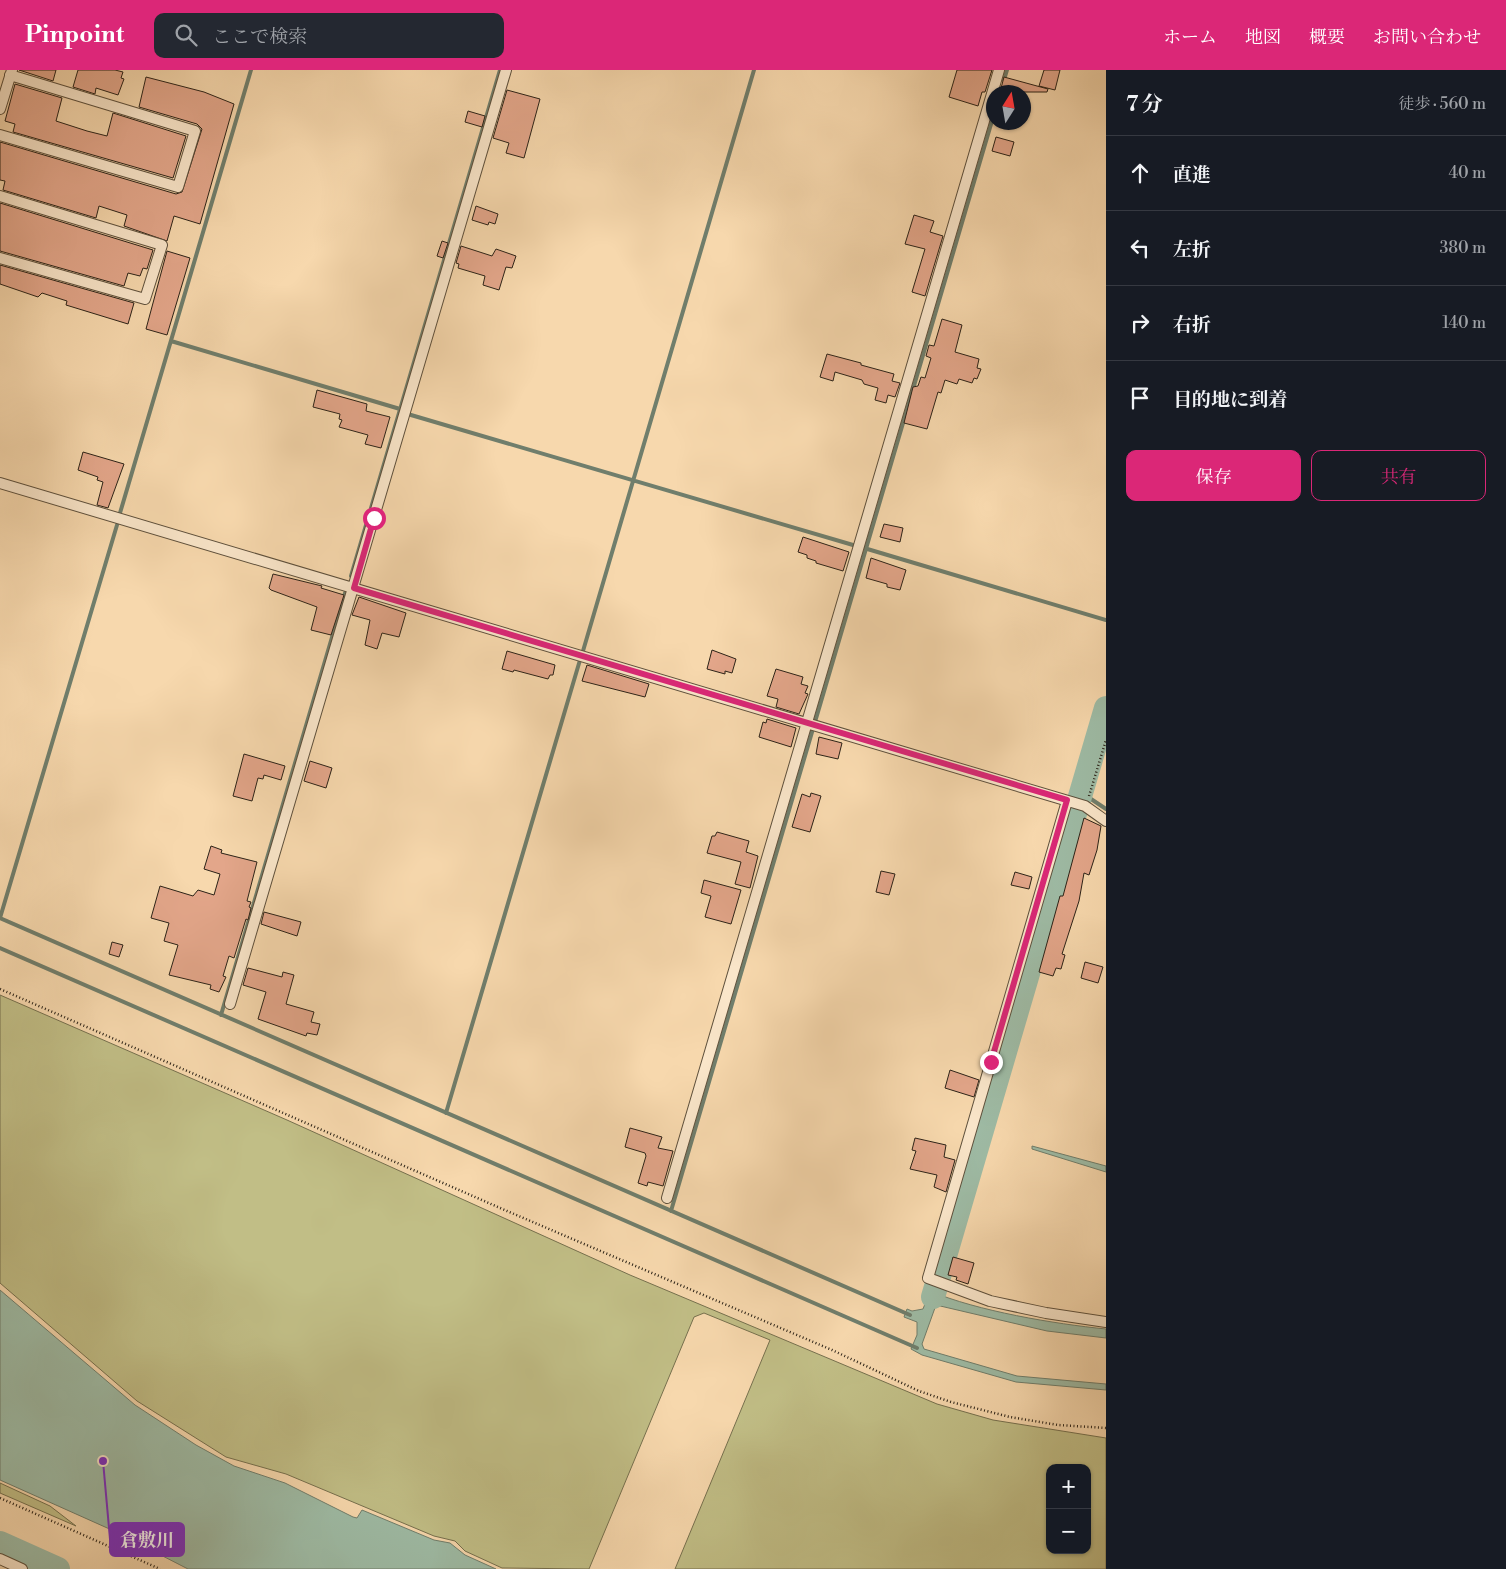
<!DOCTYPE html>
<html lang="ja">
<meta charset="utf-8">
<style>
:root{--surface:#171b24;--page:#242831;--text:#f1f3f6;--muted:#9ea1a6;--line:#363941;--accent:#db2777}
body{margin:0;font-family:"Libre Bodoni","Noto Serif JP",serif;background:var(--page);color:var(--text)}
.controls{position:absolute;right:15px;bottom:15px;display:grid;overflow:hidden;border-radius:10px;box-shadow:0 1px 4px #0004}
.controls button{width:45px;height:45px;display:grid;place-items:center;padding:0;border:0;border-bottom:1px solid var(--line);background:var(--surface);color:var(--text);font:25px sans-serif}
.compass{position:absolute;left:986px;top:15px;width:45px;height:45px;border-radius:50%;background:var(--surface);box-shadow:0 1px 4px #0004;rotate:11deg}
.stop{position:absolute;width:15px;height:15px;margin:-11px;border:4px solid #db2777;border-radius:50%;background:#fff}
.stop.end{background:#db2777;border-color:#fff;box-shadow:0 1px 5px #0008}
.list{margin:0;padding:0;list-style:none}
h2{display:flex;justify-content:space-between;align-items:center;height:65px;margin:0;padding:0 20px;font-size:21px}
h2 small{font-size:16px;font-weight:400;color:var(--muted)}
.list li{display:grid;grid-template-columns:32px 1fr auto;gap:15px;align-items:center;box-sizing:border-box;height:75px;padding:0 20px;border-top:1px solid var(--line)}
.list b{display:block;font-size:19px;white-space:nowrap}
.list em{font-size:16px;font-style:normal;color:var(--muted)}
.actions{display:flex;gap:10px;padding:15px 20px}
.actions a{flex:1;padding:11px 0;border:1px solid var(--accent);border-radius:10px;text-align:center;font-size:18px;color:var(--accent)}
.actions .main{background:var(--accent);color:#fff}
.icon{flex:none;width:28px;height:28px;fill:none;stroke:currentColor;stroke-width:2;stroke-linecap:round;stroke-linejoin:round}
.map{position:relative;flex:none;width:1106px;height:1499px;overflow:hidden}
header{display:flex;align-items:center;gap:30px;box-sizing:border-box;height:70px;padding:0 25px;background:var(--accent);color:#fff}
header strong{font-size:24px}
nav{display:flex;gap:28px;margin-inline-start:auto;font-size:18px}
.search{width:350px;height:45px;background:var(--page);display:flex;align-items:center;gap:12px;box-sizing:border-box;padding:0 18px;border-radius:10px;color:var(--muted);font-size:19px}
main{display:flex}
aside{flex:1;background:var(--surface)}
.map>svg:first-child{display:block}
.green{fill:#c1be86;stroke:#76704e;fill-rule:evenodd}
.water{fill:#9ebba5;stroke:#707e6c}
.lines{fill:none;stroke-linecap:round;stroke-linejoin:round}
.stream{stroke:#707e6c;stroke-width:4}
.river{stroke:#9ebba5;stroke-width:24}
.building{fill:#e3a68a;stroke:#2b2217}
.minor-casing{stroke:#5e503c;stroke-width:12}
.path{stroke:#2b2217;stroke-width:2.5;stroke-dasharray:1 2.5;stroke-linecap:butt}
.minor{stroke:#fae6ca;stroke-width:10}
.route{stroke:#db2777;stroke-width:6}
.leader{fill:none;stroke:#7b2cbf;stroke-width:2}
.callout-dot{fill:#7b2cbf;stroke:#fae6ca;stroke-width:2}
.callout{fill:#7b2cbf;stroke:#7b2cbf;stroke-width:2}
.callout-label{font-size:18px;text-anchor:middle;font-weight:bold;fill:#fff}
</style>
<header>
<strong>Pinpoint</strong>
<div class="search"><svg class="icon" aria-label="search" viewBox="0 0 24 24"><circle cx="10" cy="10" r="6"/><path d="M15 15l6 6"/></svg>ここで検索</div>
<nav><a>ホーム</a><a>地図</a><a>概要</a><a>お問い合わせ</a></nav>
</header>
<main>
<div class="map">
<svg width="1106" height="1499" viewBox="0 0 1106 1499">
<rect width="100%" height="100%" fill="#f7d8ad"/>
<filter id="stains"><feTurbulence type="fractalNoise" baseFrequency=".004" numOctaves="4"/><feColorMatrix values="0 0 0 0 .2 0 0 0 0 .09 0 0 0 0 .02 0 0 0 .5 -.17"/></filter>
<radialGradient id="worn" r=".72"><stop offset=".6" stop-color="#630" stop-opacity="0"/><stop offset="1" stop-color="#630" stop-opacity=".3"/></radialGradient>
<path class="green" d="M0 925 287 1050 630 1205 937 1334 993 1350 1106 1368V1499H675L770 1270 704 1243 694 1247 589 1499 502 1498 465 1481 455 1471 434 1466 286 1404 226 1387 137 1331 0 1213ZM1050 1398H1087V1480H1050Z
M0 1413 50 1436 76 1456 0 1423Z"/>
<path class="water" d="M1032 1076 1106 1096V1102L1032 1079Z
M0 1220 135 1335 196 1375 234 1396 285 1413 353 1447 357 1448 362 1440 434 1470 450 1473 465 1485 496 1499H188L114 1461 0 1410Z
M930 1221C977 1241 1055 1254 1106 1259V1268L1047 1261 936 1235 922 1274 924 1279 1017 1306 1106 1314V1320L1016 1312 922 1285 911 1279 917 1265V1252L904 1247 907 1239 912 1241 923 1239Z"/>
<g class="lines">
<path class="stream" d="M1004 10 1007 0
M171 271 400 339
M411 345 853 475
M120 443 251 0
M864 478 1106 550
M351 506 500 0
M583 581 754 0
M1082 723 1106 739
M0 848 910 1245
M0 848 117 455
M0 878 917 1278
M221 945 345 523
M446 1043 580 590
M671 1141 994 44"/>
<path class="river" d="M933 1227 1106 638
M0 1473 58 1499"/>
</g>
<path class="building" d="M19 0H56L53 11Z
M78 0H115L123 2 121 8 124 9 118 25 96 18 95 24 73 17Z
M957 0H992L985 22H982L978 36 949 27Z
M1044 0H1060L1055 20 1039 16Z
M146 7 204 22 234 34 200 154 174 146 167 171 124 156 127 145 99 136 96 148 3 120 5 111 0 110V72L176 124 182 122 202 59 197 54 139 37Z
M1004 7 1048 19 1047 22H1000Z
M15 14 62 28 56 51 87 61 107 66 113 43 186 66 173 108 13 62 15 54 5 51Z
M507 20 540 29 524 88 506 83 509 73 493 68Z
M468 41 485 46 482 57 465 52Z
M996 67 1014 72 1010 86 992 81Z
M0 133 153 180 147 199 143 198 140 206 128 203 124 216 0 181Z
M476 136 498 144 495 154 489 152 488 155 472 150Z
M914 145 934 151 930 162 943 166 925 226 912 222 925 179 905 174Z
M442 171 448 173 443 188 437 186Z
M461 176 492 186 496 179 516 186 512 198 506 197 499 220 483 215 485 206 458 198 459 194 456 193Z
M167 181 190 188 167 265 146 259Z
M0 195 134 233 128 254 66 235 67 231 42 223 38 227 0 214Z
M942 249 962 255 955 282 979 289 977 298 981 299 977 309 974 308 972 313 959 309 957 314 945 310 941 323 938 322 927 359 904 353 913 317 918 316 921 307 925 308 931 288 926 286 929 275 934 276Z
M827 284 861 293V295L894 304 892 311 900 313 895 327 888 325 886 333 875 330 878 318 864 314 862 310 835 302 833 311 820 307Z
M317 320 367 334 366 341 390 347 381 378 365 374 368 365 339 357 342 350 339 349 340 344 313 337Z
M83 382 124 394 108 438 97 435 103 412 97 410 98 407 78 400Z
M884 454 903 458 900 472 880 467Z
M803 467 849 482 843 501 816 493V491L807 488V485L798 482Z
M871 488 906 500 900 520 887 517V514L866 508Z
M273 504 322 516 321 518 344 525 331 565 311 560 317 537 271 520 269 518Z
M359 527 406 543 399 567 382 563 377 579 365 575 370 550 352 545Z
M712 580 736 589 732 603 725 601V604L707 599Z
M507 581 555 595 553 605H550L548 609 514 600 513 602 502 599Z
M587 595 649 614 645 627 582 611Z
M776 599 803 607 801 614 808 616 805 623 808 624 799 644 776 637 778 629 767 626Z
M767 649 796 658 791 677 759 667 763 652 766 653Z
M819 667 842 673 838 689 816 684Z
M244 684 285 696 281 710 264 705 263 709 258 708 252 731 233 726Z
M310 691 332 698 326 718 304 711Z
M811 723 821 726 810 762 792 757 802 724 810 727Z
M1084 748 1101 756 1097 780 1089 805 1084 803 1079 831 1062 884 1065 885 1061 899 1056 898 1053 906 1039 902 1060 826H1063Z
M717 762 749 771 746 782 758 786 750 818 735 814 741 792 707 783 712 766H715Z
M211 776 222 780 221 783 257 792 247 831 251 832 249 837 251 838 248 850 246 849 234 888 229 886 223 906 226 907 219 922 210 919 211 915 169 905 178 875 164 871 169 853 151 848 160 816 193 826 198 820 214 825 220 804 204 799Z
M881 801 895 804 889 825 876 822Z
M1015 802 1032 807 1029 819 1011 815Z
M704 810 741 820 731 854 705 847 711 826 701 823Z
M264 842 301 852 297 866 261 854Z
M112 872 123 875 119 887 109 884Z
M1085 892 1103 897 1098 913 1081 908Z
M248 898 282 907 283 902 294 905 286 934 314 942 311 952 320 954 317 965 307 963 306 966 258 949 266 922 243 915Z
M950 1000 979 1010 974 1027 945 1018Z
M630 1058 662 1067 658 1078 673 1081 663 1116 648 1112 647 1116 638 1113 646 1086 645 1083 625 1077Z
M915 1068 946 1075 944 1087 955 1090 946 1122 934 1117 937 1105 910 1099 916 1081 912 1080Z
M953 1187 974 1193 968 1214 956 1210 957 1207 948 1205Z"/>
<g class="lines">
<defs>
<path id="minor" d="M0 39 12 0
M0 65 178 117 195 61 10 5
M0 126 162 175 145 229 0 188
M0 413 1085 736 1106 751
M1067 731 928 1208 990 1231 1046 1243 1106 1252
M230 934 506 0
M667 1128 999 0
M0 1489 22 1499"/>
</defs>
<use href="#minor" class="minor-casing"/>
<path class="path" d="M1089 726 1106 670
M0 919 507 1141 832 1280 919 1321 951 1332 1010 1347 1058 1355 1106 1358
M0 1428 160 1499"/>
<use href="#minor" class="minor"/>
</g>
<g class="lines">
<path class="route" d="M374 448 354 518 1067 730 991 992"/>
</g>
<path class="leader" d="M103 1391L110 1469"/>
<circle class="callout-dot" cx="103" cy="1391" r="5"/>
<rect class="callout" x="110" y="1453" width="74" height="33" rx="5"/>
<g class="callout-label">
<text x="147" y="1476">倉敷川</text>
</g>
<rect width="100%" height="100%" filter="url(#stains)"/>
<rect width="100%" height="100%" fill="url(#worn)"/>
</svg>
<div class="controls">
<button>+</button>
<button>−</button>
</div>
<svg class="compass" viewBox="-18 -18 36 36"><path d="M0-13l5 13h-10z" fill="#e53935"/><path d="M0 13l5-13h-10z" fill="#9ea1a6"/></svg>
<div class="stop" style="left:374px;top:448px"></div>
<div class="stop end" style="left:991px;top:992px"></div>
</div>
<aside>
<h2>7 分<small>徒歩 · 560 m</small></h2>
<ul class="list">
<li><svg class="icon" aria-label="ahead" viewBox="0 0 24 24"><path d="M12 20V5M6 11l6-6 6 6"/></svg><div><b>直進</b></div><em>40 m</em></li>
<li><svg class="icon" aria-label="left" viewBox="0 0 24 24"><path d="M17 20v-9H6M10 6l-5 5 5 5"/></svg><div><b>左折</b></div><em>380 m</em></li>
<li><svg class="icon" aria-label="right" viewBox="0 0 24 24"><path d="M7 20v-9h11M14 6l5 5-5 5"/></svg><div><b>右折</b></div><em>140 m</em></li>
<li><svg class="icon" aria-label="arrive" viewBox="0 0 24 24"><path d="M6 21V4h12l-3 4 3 4H6"/></svg><div><b>目的地に到着</b></div></li>
</ul>
<div class="actions"><a class="main">保存</a><a>共有</a></div>
</aside>
</main>
